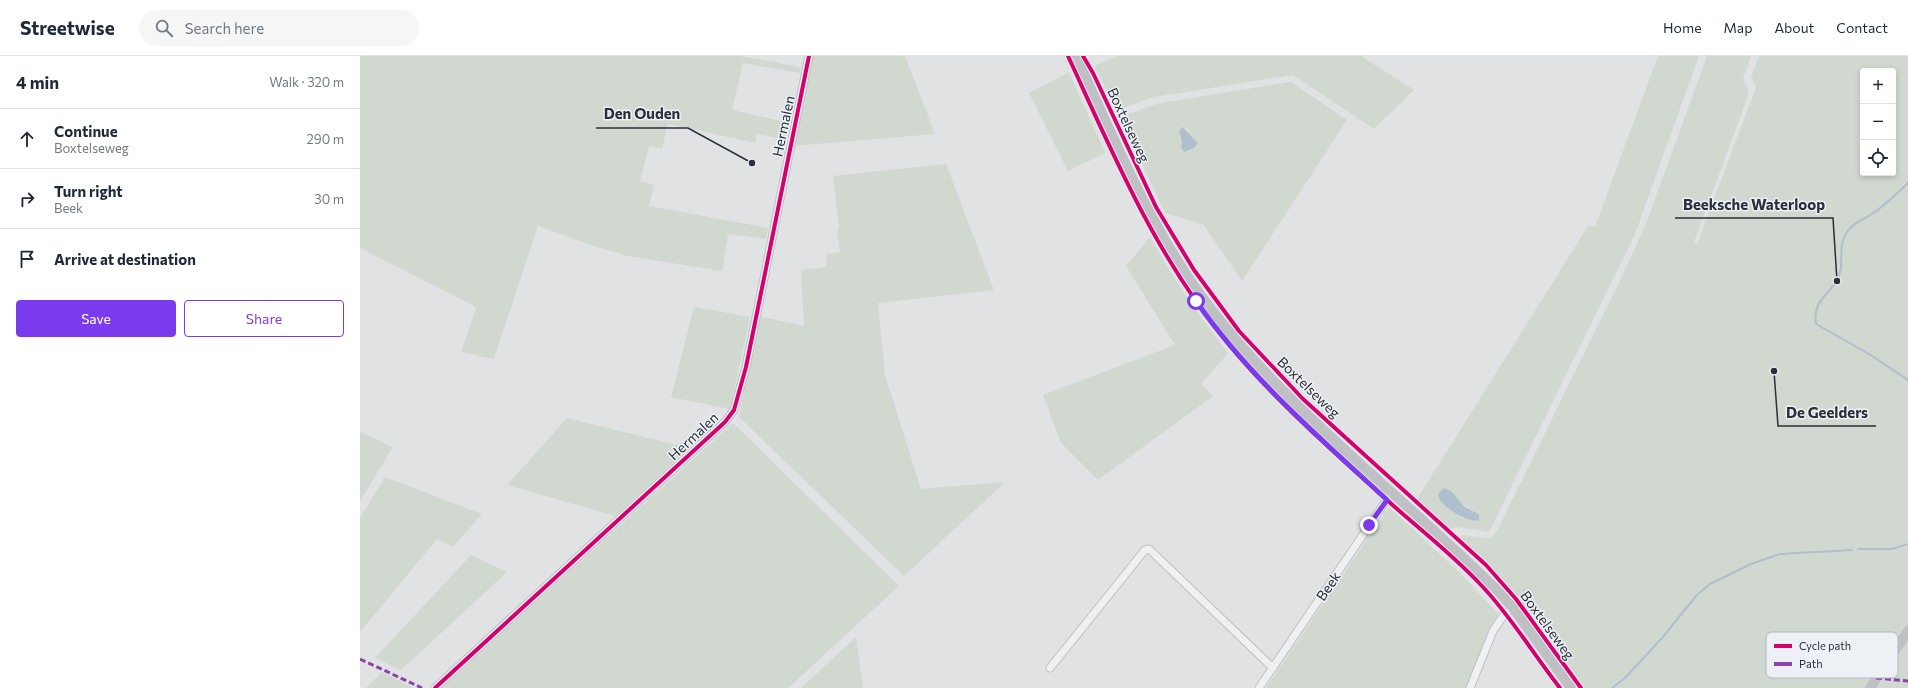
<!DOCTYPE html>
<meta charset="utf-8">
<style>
:root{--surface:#fff;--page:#f6f6f7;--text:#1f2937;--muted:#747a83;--line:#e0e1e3;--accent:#7c3aed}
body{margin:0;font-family:Commissioner,sans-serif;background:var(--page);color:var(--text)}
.controls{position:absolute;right:12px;top:12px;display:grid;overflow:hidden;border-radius:4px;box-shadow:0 2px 6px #0003}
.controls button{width:36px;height:36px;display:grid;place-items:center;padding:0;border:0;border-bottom:1px solid var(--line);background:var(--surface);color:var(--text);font:20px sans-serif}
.stop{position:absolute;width:12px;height:12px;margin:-9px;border:3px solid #7c3aed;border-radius:50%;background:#fff}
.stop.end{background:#7c3aed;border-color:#fff;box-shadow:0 1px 4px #0008}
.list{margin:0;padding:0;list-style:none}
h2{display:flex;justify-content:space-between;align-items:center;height:52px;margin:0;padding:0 16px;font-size:17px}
h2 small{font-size:13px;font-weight:400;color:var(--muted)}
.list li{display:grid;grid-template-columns:26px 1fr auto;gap:12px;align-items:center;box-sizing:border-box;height:60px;padding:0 16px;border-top:1px solid var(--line)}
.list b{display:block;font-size:15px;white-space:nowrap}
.list p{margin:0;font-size:13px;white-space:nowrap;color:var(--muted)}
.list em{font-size:13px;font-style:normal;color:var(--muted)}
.actions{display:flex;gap:8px;padding:12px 16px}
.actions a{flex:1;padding:9px 0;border:1px solid var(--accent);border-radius:4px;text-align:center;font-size:14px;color:var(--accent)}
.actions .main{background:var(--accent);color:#fff}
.icon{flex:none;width:22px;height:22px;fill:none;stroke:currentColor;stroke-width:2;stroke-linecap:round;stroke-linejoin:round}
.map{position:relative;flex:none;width:1548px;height:632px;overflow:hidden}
header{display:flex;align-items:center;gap:24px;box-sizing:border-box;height:56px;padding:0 20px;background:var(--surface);border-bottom:1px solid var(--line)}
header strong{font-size:19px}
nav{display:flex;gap:22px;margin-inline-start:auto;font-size:14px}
.search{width:280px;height:36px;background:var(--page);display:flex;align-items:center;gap:10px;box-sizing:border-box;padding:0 14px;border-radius:22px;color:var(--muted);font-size:15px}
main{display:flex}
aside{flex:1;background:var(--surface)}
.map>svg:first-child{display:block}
.green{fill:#d1d8d0;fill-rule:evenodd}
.water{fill:#b0bfcd}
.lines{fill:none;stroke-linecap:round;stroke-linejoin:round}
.stream{stroke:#b0bfcd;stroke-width:2}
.street-casing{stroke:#bec0c2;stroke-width:9}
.street{stroke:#eff0f1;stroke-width:7}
.secondary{stroke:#bec0c4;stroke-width:10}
.quiet{stroke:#8e44ad;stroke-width:3;stroke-dasharray:6 3;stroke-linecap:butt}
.cycleway-casing{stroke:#edf0f4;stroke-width:6}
.cycleway{stroke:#d6006c;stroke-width:4}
.route{stroke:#7c3aed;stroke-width:5}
.labels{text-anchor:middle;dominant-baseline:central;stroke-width:3;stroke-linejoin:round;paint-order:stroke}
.street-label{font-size:14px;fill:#29303b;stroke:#edf0f4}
.key{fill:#edf0f4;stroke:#b2b6bc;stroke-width:1}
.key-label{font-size:11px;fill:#29303b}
.leader{fill:none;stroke:#29303b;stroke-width:1.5}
.callout-dot{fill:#29303b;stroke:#edf0f4;stroke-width:1.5}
.callout-label{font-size:15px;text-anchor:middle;font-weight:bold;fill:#29303b;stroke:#edf0f4;stroke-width:3;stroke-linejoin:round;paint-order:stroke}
</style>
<header>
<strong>Streetwise</strong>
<div class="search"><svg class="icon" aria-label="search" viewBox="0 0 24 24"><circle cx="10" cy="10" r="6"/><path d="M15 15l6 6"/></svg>Search here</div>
<nav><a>Home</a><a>Map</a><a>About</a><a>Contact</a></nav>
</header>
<main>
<aside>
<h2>4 min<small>Walk · 320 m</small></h2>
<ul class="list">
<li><svg class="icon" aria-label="ahead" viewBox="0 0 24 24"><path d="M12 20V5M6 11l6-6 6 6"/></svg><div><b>Continue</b><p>Boxtelseweg</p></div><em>290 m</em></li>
<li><svg class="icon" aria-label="right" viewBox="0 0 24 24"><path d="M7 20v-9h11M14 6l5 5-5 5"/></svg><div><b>Turn right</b><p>Beek</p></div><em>30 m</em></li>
<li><svg class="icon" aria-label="arrive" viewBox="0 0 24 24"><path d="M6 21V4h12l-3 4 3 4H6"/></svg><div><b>Arrive at destination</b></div></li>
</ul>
<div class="actions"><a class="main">Save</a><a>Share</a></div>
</aside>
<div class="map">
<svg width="1548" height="632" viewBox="0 0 1548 632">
<rect width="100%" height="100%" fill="#e0e2e4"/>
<path class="green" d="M0 0H380L440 11V17L383 7 372 54 430 67 426 84 397 78 395 87 308 68 302 93 289 90 280 125 294 129 289 150 408 172 406 183 368 178 362 215 268 200 237 191 178 170 134 303 101 296 116 253 113 249 0 192Z
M452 0H545L575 78 433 90Z
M758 0H1001L1054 34 1014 73 933 19 794 41 757 54 734 10Z
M1298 0H1339L1275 178 1129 476 1097 471 1090 473 1057 443 1228 170 1235 171ZM1078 441 1101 447 1119 458 1102 462Z
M1347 0H1391L1383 23 1388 34V40L1334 186 1337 188 1396 31 1391 21 1399 0H1548V632H1225L1165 548 1118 498 1099 481 1103 479 1130 483 1137 475 1264 216 1286 168ZM1503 15H1533V117H1503Z
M709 16 745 97 708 115 669 37Z
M931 26 987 64 882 225 843 168 805 157 760 61 800 47ZM825 71 836 85 821 91Z
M586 108 634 234 518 247 525 319 561 433 645 426 544 520 379 361 399 260 444 270 441 214 467 211 466 198 480 196 477 174 479 173 473 120Z
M790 181C813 223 839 260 868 297L841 328 853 340 738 424 701 387 683 339 815 289 766 210Z
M334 251 390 261 370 353 311 341Z
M207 362 329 392 255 460 147 429Z
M373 367 539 530 428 632H82Z
M0 376 33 391 0 445Z
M25 421 122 458 93 491 77 483 0 576V462Z
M1029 451 1100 517 1138 558 1107 632H906Z
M111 499 147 516 41 614 15 602Z
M496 581 503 632H441Z
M22 616 53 632H54H6Z"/>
<path class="water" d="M823 71 838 87 834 92 824 96 821 91 822 85 819 75Z
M1084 432 1091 435 1105 451 1119 458V464C1108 468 1078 449 1078 438Z"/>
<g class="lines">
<path class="stream" d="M1548 127C1539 136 1529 145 1519 153 1507 163 1493 165 1485 179 1477 193 1486 212 1476 226 1466 241 1453 245 1456 268L1509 298 1548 324
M1498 493H1532L1548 488
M1252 632 1265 622 1302 582 1336 540 1350 528 1391 508 1420 498 1492 494"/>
<defs>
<path id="street" d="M690 612 785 494 789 493 913 612
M75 632 365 366 374 354 386 311 449 0
M899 632 1032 436
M1110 632 1133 575 1145 557 1160 549"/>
</defs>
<use href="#street" class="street-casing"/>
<use href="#street" class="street"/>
<path class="secondary" d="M716 0C756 87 792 177 851 253 933 359 1042 440 1137 534L1153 552 1211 632
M1510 632 1548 575"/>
<path class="quiet" d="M0 603 62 632
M1516 622 1548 625"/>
<defs>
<path id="cycleway" d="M708 0C756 104 796 201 870 290 917 346 973 395 1027 444 1058 472 1092 498 1121 529 1151 560 1173 598 1200 632
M723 0 733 17 796 151 834 214 879 275 943 343 1126 509 1156 543 1221 632
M75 632 365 366 374 354 386 311 449 0"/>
</defs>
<use href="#cycleway" class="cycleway-casing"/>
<use href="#cycleway" class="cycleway"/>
</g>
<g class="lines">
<path class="route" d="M836 245C889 321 959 381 1027 444L1009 469"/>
</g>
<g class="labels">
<g class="street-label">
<text transform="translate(769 69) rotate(65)">Boxtelseweg</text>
<text transform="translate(423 70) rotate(-78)">Hermalen</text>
<text transform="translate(949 331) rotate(44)">Boxtelseweg</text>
<text transform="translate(333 380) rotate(-43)">Hermalen</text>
<text transform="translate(968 530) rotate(-56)">Beek</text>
<text transform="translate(1188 569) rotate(54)">Boxtelseweg</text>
</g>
</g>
<rect x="1406" y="576" width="132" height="46" rx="6" class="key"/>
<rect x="1414" y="588" width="18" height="4" fill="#d6006c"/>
<rect x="1414" y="606" width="18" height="4" fill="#8e44ad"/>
<g class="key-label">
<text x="1439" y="594">Cycle path</text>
<text x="1439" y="612">Path</text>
</g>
<path class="leader" d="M392 107L328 72H236M1477 225L1473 162H1315M1414 315L1418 370H1516"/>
<g class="callout-dot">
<circle cx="392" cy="107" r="4"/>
<circle cx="1477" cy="225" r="4"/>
<circle cx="1414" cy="315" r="4"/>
</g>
<g class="callout-label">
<text x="282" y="63">Den Ouden</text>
<text x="1394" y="154">Beeksche Waterloop</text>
<text x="1467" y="362">De Geelders</text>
</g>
</svg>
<div class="controls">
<button>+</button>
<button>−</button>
<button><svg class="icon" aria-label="locate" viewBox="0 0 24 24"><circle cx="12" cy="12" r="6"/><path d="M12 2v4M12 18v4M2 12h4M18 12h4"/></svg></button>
</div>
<div class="stop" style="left:836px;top:245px"></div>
<div class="stop end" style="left:1009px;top:469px"></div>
</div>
</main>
